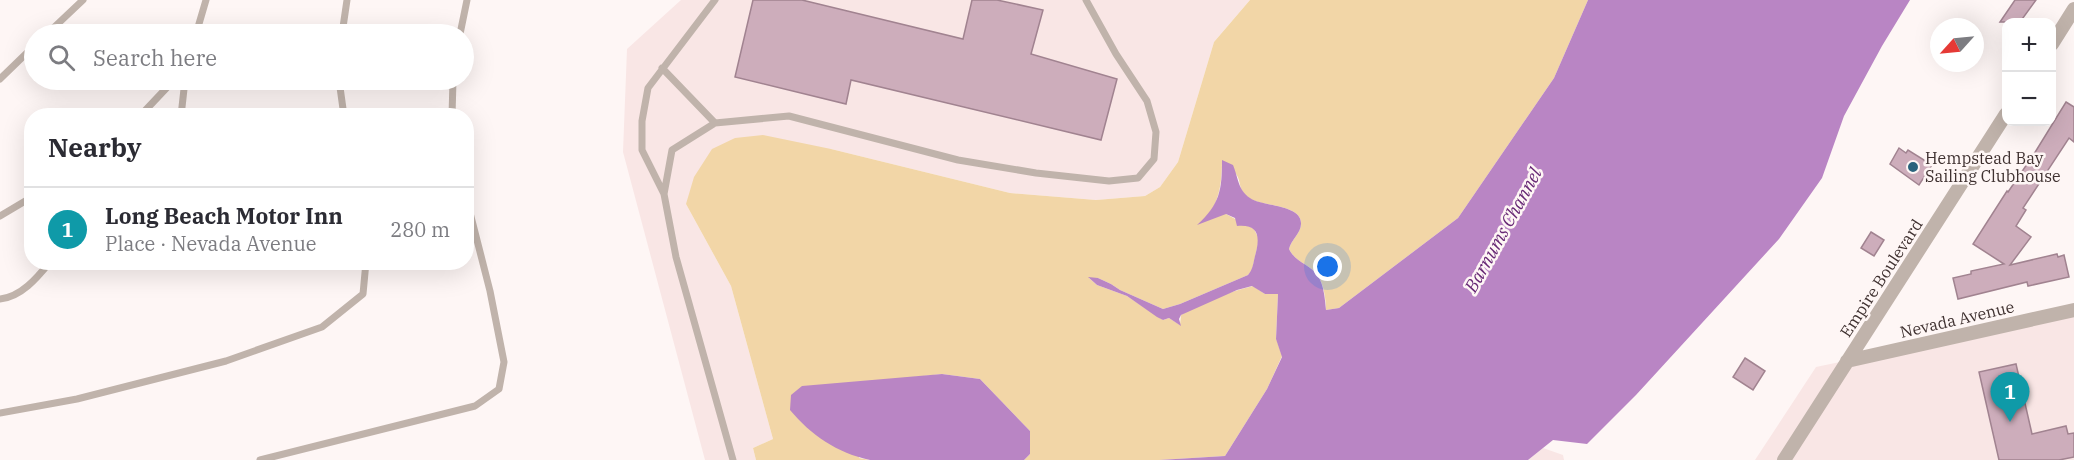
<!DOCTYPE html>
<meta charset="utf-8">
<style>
:root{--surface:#fff;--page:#f7f7f7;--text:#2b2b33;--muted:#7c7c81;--line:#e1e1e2;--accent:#d93025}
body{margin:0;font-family:"IBM Plex Serif",serif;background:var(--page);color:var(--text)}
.controls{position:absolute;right:18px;top:18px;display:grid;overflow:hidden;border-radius:12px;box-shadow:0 6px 24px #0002}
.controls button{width:54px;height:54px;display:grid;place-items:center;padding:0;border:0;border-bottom:2px solid var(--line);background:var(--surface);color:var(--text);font:30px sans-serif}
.compass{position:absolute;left:1930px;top:18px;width:54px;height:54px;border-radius:50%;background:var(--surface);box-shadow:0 6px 24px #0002;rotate:243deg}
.you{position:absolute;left:1328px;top:267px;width:21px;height:21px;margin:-15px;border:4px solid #fff;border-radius:50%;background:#1a73e8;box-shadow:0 0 0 9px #1a73e833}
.badge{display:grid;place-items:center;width:39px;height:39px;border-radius:50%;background:var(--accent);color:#fff;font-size:20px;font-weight:700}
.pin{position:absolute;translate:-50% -50px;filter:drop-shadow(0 2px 3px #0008)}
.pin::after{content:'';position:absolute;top:32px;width:21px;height:18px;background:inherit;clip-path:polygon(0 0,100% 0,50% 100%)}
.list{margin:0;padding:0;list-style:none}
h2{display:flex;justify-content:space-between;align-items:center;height:78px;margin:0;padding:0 24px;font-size:26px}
h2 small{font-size:20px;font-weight:400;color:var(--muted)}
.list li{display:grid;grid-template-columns:39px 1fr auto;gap:18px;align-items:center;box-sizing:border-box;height:84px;padding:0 24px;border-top:2px solid var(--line)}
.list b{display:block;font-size:22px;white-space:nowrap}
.list p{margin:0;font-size:20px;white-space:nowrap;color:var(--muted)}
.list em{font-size:20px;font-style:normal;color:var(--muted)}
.icon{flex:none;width:33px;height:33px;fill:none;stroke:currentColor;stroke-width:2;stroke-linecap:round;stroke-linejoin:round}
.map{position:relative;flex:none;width:2074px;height:460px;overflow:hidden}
.search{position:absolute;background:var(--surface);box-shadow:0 6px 24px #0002;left:24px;top:24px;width:450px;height:66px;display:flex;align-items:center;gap:15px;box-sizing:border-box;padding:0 21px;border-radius:33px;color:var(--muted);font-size:22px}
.panel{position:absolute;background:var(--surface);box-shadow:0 6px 24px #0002;left:24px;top:108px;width:450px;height:162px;border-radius:24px}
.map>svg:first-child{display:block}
.built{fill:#f9e6e5}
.green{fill:#f2d6a7}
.water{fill:#b985c4}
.building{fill:#cdadbb;stroke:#a18390;stroke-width:1.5}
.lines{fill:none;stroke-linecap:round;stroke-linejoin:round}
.service{stroke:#c0b3ab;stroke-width:7}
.minor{stroke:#c0b3ab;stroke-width:14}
.poi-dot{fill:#2a637d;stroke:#fef6f5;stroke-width:2}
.labels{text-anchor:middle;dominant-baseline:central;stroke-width:5;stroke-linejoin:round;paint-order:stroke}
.poi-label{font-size:16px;fill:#3f3130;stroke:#fef6f5;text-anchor:start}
.street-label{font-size:16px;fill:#3f3130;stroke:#fef6f5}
.water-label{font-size:18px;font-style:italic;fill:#672875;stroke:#fef6f5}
</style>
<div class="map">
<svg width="2074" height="460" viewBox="0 0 2074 460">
<rect width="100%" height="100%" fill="#fef6f5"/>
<path class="built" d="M681 0H1250L1214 42 1178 162 1160 187 1145 196 1096 200 1010 193 831 149 686 204 731 286 773 439 753 448 756 460H705L623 152 627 49Z
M2074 313V460H1755L1816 367Z
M1543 448 1563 455 1564 460H1528Z"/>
<path class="green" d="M1250 0H1588L1554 78 1458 218 1339 308 1326 310C1326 300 1324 285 1318 276 1311 265 1295 262 1289 249 1291 240 1301 233 1301 224 1302 204 1262 207 1249 198 1237 189 1242 182 1236 174 1232 169 1226 165 1222 161 1222 179 1220 198 1210 213L1226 214 1254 229 1259 239 1252 270 1248 275 1180 304 1163 309 1120 290 1111 284 1098 278H1089L1097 285 1127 296 1163 320 1169 318 1180 325 1181 315C1202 302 1228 292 1253 286L1265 294H1278L1276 338 1282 356 1267 389 1225 456 1159 460H1024L1030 454V431L980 379 942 374 878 381 859 458 870 460H756L753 448 773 439 731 286 686 204 694 177 712 149 735 138 763 135 831 149 1010 193 1096 200 1145 196 1160 187 1178 162 1214 42Z"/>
<path class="water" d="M1588 0H1910L1882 46 1844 116 1822 178 1779 239 1636 395 1587 444 1553 440 1528 460H1159L1225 456 1267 389 1282 357 1276 339 1278 294H1265L1252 286 1237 290 1181 315 1179 319 1181 326 1169 318 1163 320 1157 317 1127 296 1097 285 1088 277 1098 278 1111 284 1120 290 1163 309 1180 304 1248 275C1253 269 1253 264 1255 256 1260 238 1260 224 1237 226L1235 218 1226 214 1197 225C1220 204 1222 190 1222 160L1233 165C1238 177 1238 190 1250 198 1262 207 1302 204 1301 224 1301 233 1291 240 1289 249 1295 262 1311 265 1318 276 1324 285 1325 300 1326 310L1339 308 1458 218 1554 78Z
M942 374 980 379 1030 431V454L1024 460H870C837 453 811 435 790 410L791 395 802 386Z"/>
<path class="building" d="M753 0H802L963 39 972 0H997L1043 10 1031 54 1117 79 1101 140 851 80 846 104 735 77Z
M2015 0H2036L2020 22H2000Z
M2066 102 2074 107V142L2069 138 2023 208 2026 210 2016 226 2031 237 2010 265 2057 254 2058 257 2064 255 2069 277 2028 286 2027 282 1958 299 1953 278 1971 274V271L2004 264 1973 244 2007 191 2008 192 2034 154Z
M1899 148 1906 153 1908 150 1932 165 1919 185 1890 164Z
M1871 232 1884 240 1874 256 1861 248Z
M1745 358 1765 371 1753 390 1733 377Z
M2016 364 2032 434 2066 426 2068 434 2074 433V457L2059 460H1999L1979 372Z"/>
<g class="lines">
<path class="service" d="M715 0 648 88 642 121V150L664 194 676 257 733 460
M47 34 83 0
M196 34 206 0
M342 34 347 0
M460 34 467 0
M662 68 715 123
M0 79 34 46
M339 80 344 116
M140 116 174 80
M181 116 185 80
M452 116 453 80
M664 194 672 150 715 123 789 116 958 160 1036 173 1109 181 1138 178 1154 159 1156 132 1147 101 1116 54 1086 0
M0 216 32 197
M0 299C21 297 37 278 50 262
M0 413 77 399 226 361 322 327 363 294 366 262
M260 460 475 406 499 389 504 362 490 291 466 197"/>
<path class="minor" d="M2052 44 2074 9
M1847 361 2074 310
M1784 460 2006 114"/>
</g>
<circle class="poi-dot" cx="1913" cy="167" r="6"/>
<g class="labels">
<g class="poi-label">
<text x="1925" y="158">Hempstead Bay<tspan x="1925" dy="18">Sailing Clubhouse</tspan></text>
</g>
<g class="street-label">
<text transform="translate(1881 278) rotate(-57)">Empire Boulevard</text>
<text transform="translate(1957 319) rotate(-13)">Nevada Avenue</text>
</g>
<g class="water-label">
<text transform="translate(1503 230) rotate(-61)">Barnums Channel</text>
</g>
</g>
</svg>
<div class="controls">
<button>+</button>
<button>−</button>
</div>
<svg class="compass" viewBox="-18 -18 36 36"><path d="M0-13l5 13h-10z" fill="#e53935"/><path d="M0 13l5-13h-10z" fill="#7c7c81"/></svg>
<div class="you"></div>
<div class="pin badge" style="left:2010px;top:422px;background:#0f9aa8">1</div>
<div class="search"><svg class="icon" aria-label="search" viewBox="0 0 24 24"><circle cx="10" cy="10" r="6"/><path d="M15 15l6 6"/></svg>Search here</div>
<section class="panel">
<h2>Nearby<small></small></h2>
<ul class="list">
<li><span class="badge" style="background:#0f9aa8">1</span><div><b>Long Beach Motor Inn</b><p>Place · Nevada Avenue</p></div><em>280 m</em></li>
</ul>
</section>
</div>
